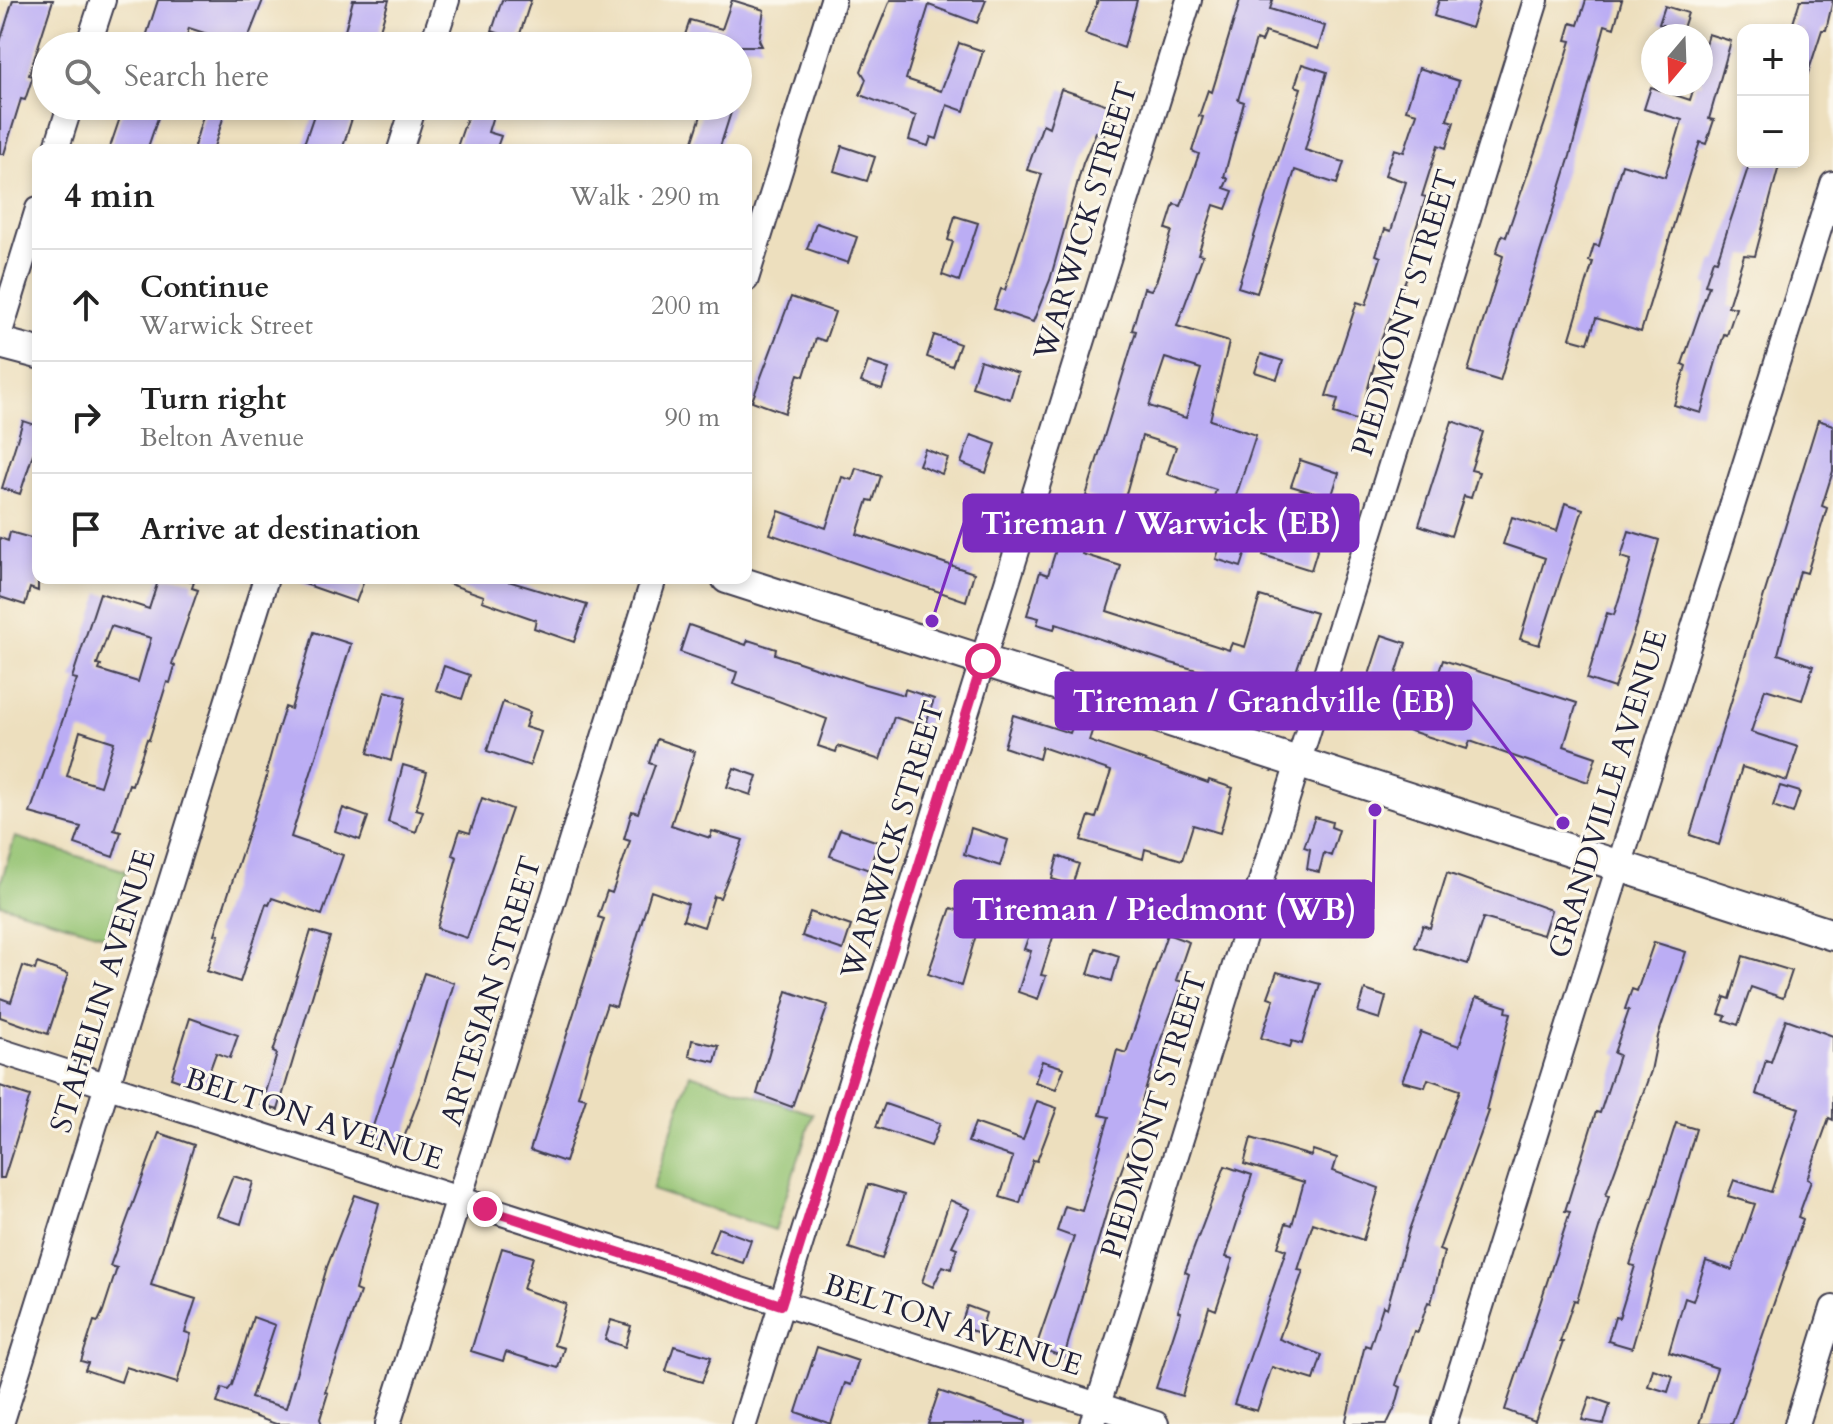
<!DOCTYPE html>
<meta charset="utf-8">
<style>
:root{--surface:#fff;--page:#f2f2f2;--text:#222;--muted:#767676;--line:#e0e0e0}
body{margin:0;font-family:Cardo,serif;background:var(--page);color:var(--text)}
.controls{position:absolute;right:24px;top:24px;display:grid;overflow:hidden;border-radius:16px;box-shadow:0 4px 12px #0003}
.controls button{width:72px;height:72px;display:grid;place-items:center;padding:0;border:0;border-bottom:2px solid var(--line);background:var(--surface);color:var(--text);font:40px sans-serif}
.compass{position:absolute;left:1641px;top:24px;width:72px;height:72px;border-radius:50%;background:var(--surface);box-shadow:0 4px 12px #0003;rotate:199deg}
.stop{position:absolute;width:24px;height:24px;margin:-18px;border:6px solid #db2777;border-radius:50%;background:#fff}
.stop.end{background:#db2777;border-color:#fff;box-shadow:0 2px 8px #0008}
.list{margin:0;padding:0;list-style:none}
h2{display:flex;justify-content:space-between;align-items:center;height:104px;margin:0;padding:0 32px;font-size:34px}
h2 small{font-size:26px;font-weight:400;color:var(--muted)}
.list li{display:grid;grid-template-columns:52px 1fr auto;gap:24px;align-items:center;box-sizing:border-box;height:112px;padding:0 32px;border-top:2px solid var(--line)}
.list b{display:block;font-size:30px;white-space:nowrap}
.list p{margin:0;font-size:26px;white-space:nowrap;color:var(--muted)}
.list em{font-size:26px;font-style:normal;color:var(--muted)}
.icon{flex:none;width:44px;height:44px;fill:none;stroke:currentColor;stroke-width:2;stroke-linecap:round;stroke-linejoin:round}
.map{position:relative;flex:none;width:1833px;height:1424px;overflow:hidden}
.search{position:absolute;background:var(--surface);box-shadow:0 4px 12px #0003;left:32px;top:32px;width:720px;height:88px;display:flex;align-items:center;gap:20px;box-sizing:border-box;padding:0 28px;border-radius:44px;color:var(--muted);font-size:30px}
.panel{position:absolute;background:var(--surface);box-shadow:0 4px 12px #0003;left:32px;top:144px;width:720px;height:440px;border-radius:16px}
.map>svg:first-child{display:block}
.green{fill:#94c372;stroke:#5b7256;stroke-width:2}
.building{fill:#bbadf4;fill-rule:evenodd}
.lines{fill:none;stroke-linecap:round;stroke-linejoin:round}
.minor-casing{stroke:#403e4f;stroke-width:28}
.tertiary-casing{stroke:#403e4f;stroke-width:34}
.minor{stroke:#fff;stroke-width:24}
.tertiary{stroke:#fff;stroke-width:30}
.route{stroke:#db2777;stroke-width:10}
.labels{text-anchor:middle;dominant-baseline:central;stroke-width:6;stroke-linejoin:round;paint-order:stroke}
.street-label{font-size:30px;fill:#22223b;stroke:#fbf7ec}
.leader{fill:none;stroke:#7b2cbf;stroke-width:3}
.callout-dot{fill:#7b2cbf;stroke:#fbf7ec;stroke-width:3}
.callout{fill:#7b2cbf;stroke:#7b2cbf;stroke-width:3}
.callout-label{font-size:32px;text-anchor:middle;font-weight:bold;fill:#fff}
</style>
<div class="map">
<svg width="1833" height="1424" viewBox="0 0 1833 1424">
<rect width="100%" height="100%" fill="#fbf7ec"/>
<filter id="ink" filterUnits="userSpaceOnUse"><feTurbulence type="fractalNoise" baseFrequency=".0125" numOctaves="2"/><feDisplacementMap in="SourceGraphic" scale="16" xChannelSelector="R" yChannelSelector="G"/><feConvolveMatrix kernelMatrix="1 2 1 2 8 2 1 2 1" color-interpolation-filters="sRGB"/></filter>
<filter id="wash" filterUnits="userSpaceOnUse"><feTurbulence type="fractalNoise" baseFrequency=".006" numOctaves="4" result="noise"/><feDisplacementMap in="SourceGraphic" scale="32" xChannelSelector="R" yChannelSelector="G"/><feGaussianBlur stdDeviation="1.8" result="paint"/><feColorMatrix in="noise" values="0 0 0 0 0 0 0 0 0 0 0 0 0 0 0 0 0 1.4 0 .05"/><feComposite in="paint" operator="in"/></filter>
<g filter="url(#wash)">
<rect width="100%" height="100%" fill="#eddfbe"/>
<path class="green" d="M15 837 126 871 106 936 0 904V885Z
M690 1074 813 1114 775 1230 652 1190Z"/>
<g id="blocks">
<path class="building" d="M13 0H53L29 75 33 76 25 100 21 99 4 154H0V42Z
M158 0H263L245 46 189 28 184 46H143Z
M353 0H389L375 46H341Z
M502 0H531L518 40 492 31Z
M732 0 764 10 759 40 762 46H709L684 38 690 20 722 29Z
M890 0H986L977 23 929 5 906 79 941 91 959 43 983 51 964 111 947 105 937 139 931 137 928 146 909 140 916 116 860 95 866 79 861 71Z
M1098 0H1137L1124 48 1085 34Z
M1240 0H1273L1270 9 1325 26 1318 49 1265 32 1261 42 1256 40 1238 100 1244 102 1224 177 1228 179 1224 188 1233 191 1226 209 1214 205 1198 254 1203 255 1177 326 1229 342 1210 420 1256 435 1234 502 1214 496 1216 490 1167 474 1176 447 1142 436 1122 508 1086 496 1131 348 1136 331 1132 330 1144 288 1151 290 1156 282 1172 231 1166 229 1174 204 1181 206 1199 154 1192 151 1203 117 1199 116 1208 90 1212 92ZM1165 358 1201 369 1186 418 1149 406Z
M1439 0H1480L1471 28 1434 16Z
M1586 0H1622L1614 28 1605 25 1570 156 1500 381 1468 371 1503 256 1496 253 1502 235 1506 237 1550 108 1571 41 1566 40 1571 23 1578 25Z
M1800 0H1833L1826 30H1822L1807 76H1803V30H1791Z
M1665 6 1688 13 1682 31 1659 24Z
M1708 34 1731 41 1709 119 1714 120 1706 144 1700 142 1690 171 1641 332 1596 318 1588 343 1570 338 1593 262 1589 261 1594 245 1599 246 1622 164 1665 177 1682 120 1644 109 1651 87 1690 100 1695 84H1701V58Z
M1302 64 1327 72 1305 150 1344 162 1337 184 1295 170 1257 293 1238 287 1301 88 1295 86Z
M1419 68 1459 81 1447 120 1454 122 1446 148 1438 145 1422 196 1426 197 1413 238 1408 274 1381 340 1359 421 1334 413 1338 399 1326 396 1357 302 1366 305 1381 257 1376 255 1385 229 1391 231 1406 182 1385 175 1394 149 1404 152 1417 113 1406 110Z
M1061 89 1114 107 1104 135 1096 132 1083 163 1050 280 1033 322 994 309 1001 289 1005 290 1042 174 1027 170 1043 124 1049 127Z
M124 106 161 109 147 150H109Z
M206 106H227L213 150H193Z
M317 106H356L342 150H321L304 144Z
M471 106H496L488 132 501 136 496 150H456Z
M704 106H733L719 150 692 144Z
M842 146 875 157 867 181 834 171Z
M1750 162H1780L1755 256 1744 255 1728 306 1736 308 1727 335 1724 334 1701 413 1674 405 1686 366 1682 364 1709 286 1705 285 1713 260 1717 261Z
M955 216 978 223 959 281 942 275 953 242 948 240Z
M816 223 857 237 848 263 807 249Z
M791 297 835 312 825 341 816 338 804 376 798 374 785 413 752 401Z
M934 335 960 344 952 366 927 357Z
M1261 354 1283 361 1277 379 1255 372Z
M980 360 1018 373 1010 399 972 387Z
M868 362 889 369 882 389 861 382Z
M1818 420 1833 425V471L1822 506 1827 508 1807 573 1800 571 1778 654 1813 666 1802 700 1765 689 1751 732 1798 747 1787 781 1742 767 1719 845 1690 835Z
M23 421 38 426V456L33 454 20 494 2 488Z
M1452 421 1483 432 1471 470 1479 472 1471 498 1464 496 1451 536 1419 525Z
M971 435 996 444 986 473 961 463Z
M925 449 948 458 942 474 919 465Z
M1300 460 1339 473 1331 498 1291 486Z
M856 468 881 476 873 501 868 500 857 534 974 573 966 601 770 534 779 511 826 528 842 477 852 480Z
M1565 503 1583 509 1539 645 1520 639 1545 558 1503 544 1512 517 1557 531Z
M1272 527 1320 541 1311 570 1263 555Z
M1629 531 1659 540 1637 622 1614 688 1587 679 1607 613 1614 615 1631 560 1621 557Z
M10 532 38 540V591L30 588 25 605 0 597V538L8 541Z
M1061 534 1085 542 1082 554 1121 566 1107 611 1229 650 1232 643 1245 647 1260 596 1316 613 1288 695 1171 663 1056 624 1054 629 1037 624 1039 618 1027 615 1040 572 1048 575Z
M1223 538 1248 546 1241 567 1216 559Z
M159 578H183L194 582 192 588 198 590 172 664 175 666 170 683 167 682 149 740 147 739 132 785 129 784 114 830 121 832 113 857 75 844 81 827 30 813 77 679 72 678 100 593 149 609ZM111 626 151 638 138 682 99 670 101 665 97 664ZM80 731 114 742 100 786 67 776Z
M296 578H365L356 602 296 581Z
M442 578H498L587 605 574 642 534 628 536 620 482 601 484 596 441 581Z
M689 625 746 645 748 640 776 649 775 654 865 684 904 695 905 689 934 699 925 727 894 717 880 760 838 746 836 752 818 746 827 719 733 684 737 672 680 652Z
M314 632 351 644 291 837 343 855 322 915 272 898 269 905 266 904 240 982 207 971 219 935 215 934 268 773 266 772 277 732 285 707 291 709Z
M1382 635 1406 643 1394 681 1432 693 1443 660 1577 703 1564 746 1596 757 1588 782 1470 741 1467 749 1395 726 1374 721 1372 726 1346 717 1358 678 1367 681Z
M444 666 470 675 462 699 436 690Z
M385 691 406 697 391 761 368 753Z
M503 702 530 712 525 727 541 732 530 766 487 751Z
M1013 715 1070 733 1074 722 1093 728 1089 741 1208 783 1209 780 1233 788 1220 833 1193 825 1182 860 1145 849 1143 859 1081 840 1089 816 1096 818 1111 771 1042 747 1039 759 1004 747Z
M657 739 695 752 671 825 710 838 712 831 743 840 720 898 714 896 704 927 683 920 688 904 651 891 616 1007 607 1004 590 1054 578 1096 586 1098 565 1162 530 1150 604 919 598 917 607 891 612 893 630 841 624 839 632 811 638 813 655 765 649 763Z
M403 765 427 772 416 809 423 811 416 832 388 822Z
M734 768 757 776 751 795 727 787Z
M1780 786 1800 792 1793 813 1773 806Z
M482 798 512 809 467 938 437 928 457 857 452 855 460 830 470 833Z
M343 808 368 817 360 840 335 831Z
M1315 817 1332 822 1331 827 1339 830 1331 856 1324 853 1319 872 1307 869 1310 849 1304 847Z
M971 828 1008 840 1000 866 964 854Z
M840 829 878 842 869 870 830 856Z
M1058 856 1079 864 1072 885 1052 879Z
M1447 873 1551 910 1543 935 1483 918 1468 964 1415 947 1423 925 1430 928Z
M951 908 981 918 961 986 928 974Z
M1045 910 1060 915 1041 975 1046 976 1038 999 1018 992 1031 951 1024 949 1032 927 1038 929Z
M810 912 851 926 843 950 802 936Z
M311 931 330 937 278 1110 261 1105 277 1054 273 1052Z
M1167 934 1189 942 1176 980 1183 982 1161 1039 1142 1101 1146 1103 1109 1204 1064 1357 1036 1347 1074 1237 1057 1231 1065 1206 1082 1211 1109 1117 1100 1115 1117 1050 1126 1053Z
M1654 942 1686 952 1658 1036 1651 1071 1606 1195 1609 1196 1585 1274 1577 1301 1574 1300 1560 1342H1563L1535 1421 1505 1410 1570 1212 1565 1211 1590 1131 1596 1112 1600 1113 1619 1055 1614 1053 1629 1010 1625 1009 1632 989 1637 991Z
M1096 948 1119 956 1112 981 1088 974Z
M1743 956 1792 971 1783 998 1751 987 1738 1025 1724 1020 1726 1016 1719 1014 1725 997 1730 999Z
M37 963 68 974 48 1034 0 1017V998L11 1002 23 966 35 970Z
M1277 972 1320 984 1302 1044 1292 1041 1290 1047 1261 1038 1274 999 1268 997Z
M424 973 454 983 421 1093 400 1148 369 1138Z
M1365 990 1386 997 1380 1019 1358 1012Z
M787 991 828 1005 792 1107 757 1094Z
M1476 997 1507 1007 1506 1012 1511 1013 1486 1110 1489 1111 1439 1250 1444 1252 1431 1303 1428 1302 1418 1332 1414 1331 1396 1385 1401 1387 1396 1405 1387 1424H1345L1365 1345 1370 1347 1383 1306 1387 1308 1409 1230 1460 1090 1428 1079 1425 1087 1402 1081 1421 1032 1459 1046Z
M190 1018 238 1035 230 1058 216 1053 203 1089 171 1078Z
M1786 1019 1833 1036V1120L1829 1118 1807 1179 1811 1181 1798 1217 1803 1219 1732 1424H1699L1717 1368 1669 1352 1685 1298 1693 1301 1706 1261 1732 1270 1755 1204 1728 1196 1734 1180 1771 1192 1799 1108 1756 1094 1766 1060 1771 1062Z
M692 1040 719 1046 715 1062 689 1056Z
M1042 1061 1064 1068 1056 1089 1035 1082Z
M0 1086 30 1096 4 1178H0Z
M1037 1101 1057 1108 1037 1161 1033 1160 1020 1203 1000 1197 1013 1157 968 1142 975 1123 1023 1140Z
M885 1104 940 1123 931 1146 876 1127Z
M1676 1123 1696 1129 1632 1348 1608 1341 1615 1317 1619 1318 1635 1266 1630 1265Z
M159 1133 194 1145 151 1285 196 1299 185 1332 191 1334 177 1383 126 1367 121 1382 85 1370 88 1363 81 1361 94 1321 98 1322 103 1311 117 1268 110 1266Z
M1251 1138 1311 1156 1313 1150 1337 1158 1333 1171 1379 1188 1363 1240 1313 1223 1298 1270 1303 1271 1279 1339 1322 1355 1314 1380 1272 1367 1257 1411 1234 1404 1286 1250 1278 1247 1286 1223 1292 1225 1304 1182 1244 1164Z
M1225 1166 1252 1175 1226 1257 1233 1259 1216 1310 1209 1307 1182 1396 1156 1388 1181 1312 1178 1311 1189 1274 1185 1272Z
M233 1176 253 1182 241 1224 217 1216Z
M868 1184 904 1195 882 1259 849 1248Z
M355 1195 379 1203 355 1290 360 1292 325 1392 328 1393 320 1419 322 1424H276L217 1403 222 1388 228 1390 232 1385 253 1317 275 1325 251 1398 286 1408 327 1267Z
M950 1200 970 1209 952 1246 957 1248 951 1269 943 1266 933 1287 922 1282Z
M718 1228 751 1240 743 1263 709 1252Z
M502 1248 533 1257 523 1289 566 1304 554 1345 564 1348 558 1368 506 1352 503 1361 471 1351Z
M967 1306 986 1313 980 1333 960 1327Z
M611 1320 631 1326 625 1347 605 1340Z
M674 1346 711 1357 702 1382 666 1371Z
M817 1347 858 1361 851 1385 845 1383 831 1424 796 1412Z
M1653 1369 1673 1376 1668 1392 1648 1386Z
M939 1391 1026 1421V1424H928Z
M1590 1397 1610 1404 1604 1424 1582 1420Z"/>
</g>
</g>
<g filter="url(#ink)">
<use href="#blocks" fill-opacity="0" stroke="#403e4f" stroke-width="2"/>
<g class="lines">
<defs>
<path id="minor" d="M88 46 103 0
M432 46 447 0
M56 150 70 106
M400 150 414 106
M746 279 833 0
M0 332 38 209
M0 1051 1156 1424
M1 1424 266 578
M388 1424 654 578
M744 1424 1189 0
M1092 1424 1536 0
M1444 1424 1833 184
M1797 1424 1833 1308"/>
<path id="tertiary" d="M0 343 38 353
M727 578 1833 935"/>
</defs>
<use href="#minor" class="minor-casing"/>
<use href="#tertiary" class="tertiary-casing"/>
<use href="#minor" class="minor"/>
<use href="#tertiary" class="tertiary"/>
</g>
</g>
<g class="lines" filter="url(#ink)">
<path class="route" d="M485 1209 781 1305 983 661"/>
</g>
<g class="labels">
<g class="street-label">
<text transform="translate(1086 221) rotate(-73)">WARWICK STREET</text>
<text transform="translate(1405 313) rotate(-73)">PIEDMONT STREET</text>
<text transform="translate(1608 794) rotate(-73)">GRANDVILLE AVENUE</text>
<text transform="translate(893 840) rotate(-73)">WARWICK STREET</text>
<text transform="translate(103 991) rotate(-73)">STAHELIN AVENUE</text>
<text transform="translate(491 991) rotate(-73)">ARTESIAN STREET</text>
<text transform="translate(1154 1115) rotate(-73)">PIEDMONT STREET</text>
<text transform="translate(314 1119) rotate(18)">BELTON AVENUE</text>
<text transform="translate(953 1325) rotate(18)">BELTON AVENUE</text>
</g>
</g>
<path class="leader" d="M932 621L964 523M1563 823L1471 701M1375 810L1373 909"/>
<g class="callout-dot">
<circle cx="932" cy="621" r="8"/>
<circle cx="1563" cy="823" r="8"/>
<circle cx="1375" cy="810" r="8"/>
</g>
<g class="callout">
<rect x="964" y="495" width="394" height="56" rx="8"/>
<rect x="1056" y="673" width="415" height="56" rx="8"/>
<rect x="955" y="881" width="418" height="56" rx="8"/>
</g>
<g class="callout-label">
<text x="1161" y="534">Tireman / Warwick (EB)</text>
<text x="1264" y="712">Tireman / Grandville (EB)</text>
<text x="1164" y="920">Tireman / Piedmont (WB)</text>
</g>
</svg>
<div class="controls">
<button>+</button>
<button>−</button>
</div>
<svg class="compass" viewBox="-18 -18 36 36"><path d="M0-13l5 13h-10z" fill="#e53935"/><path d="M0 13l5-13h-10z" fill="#767676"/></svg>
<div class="stop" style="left:983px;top:661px"></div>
<div class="stop end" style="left:485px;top:1209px"></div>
<div class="search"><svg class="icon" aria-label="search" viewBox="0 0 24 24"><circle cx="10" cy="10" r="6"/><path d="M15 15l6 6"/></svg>Search here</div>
<section class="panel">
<h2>4 min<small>Walk · 290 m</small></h2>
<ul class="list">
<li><svg class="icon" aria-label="ahead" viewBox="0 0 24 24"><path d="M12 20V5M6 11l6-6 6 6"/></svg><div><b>Continue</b><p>Warwick Street</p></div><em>200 m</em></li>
<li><svg class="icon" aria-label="right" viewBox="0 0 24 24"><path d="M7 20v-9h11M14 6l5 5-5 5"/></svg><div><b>Turn right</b><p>Belton Avenue</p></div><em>90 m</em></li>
<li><svg class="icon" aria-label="arrive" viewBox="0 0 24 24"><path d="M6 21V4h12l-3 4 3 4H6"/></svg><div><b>Arrive at destination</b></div></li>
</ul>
</section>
</div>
